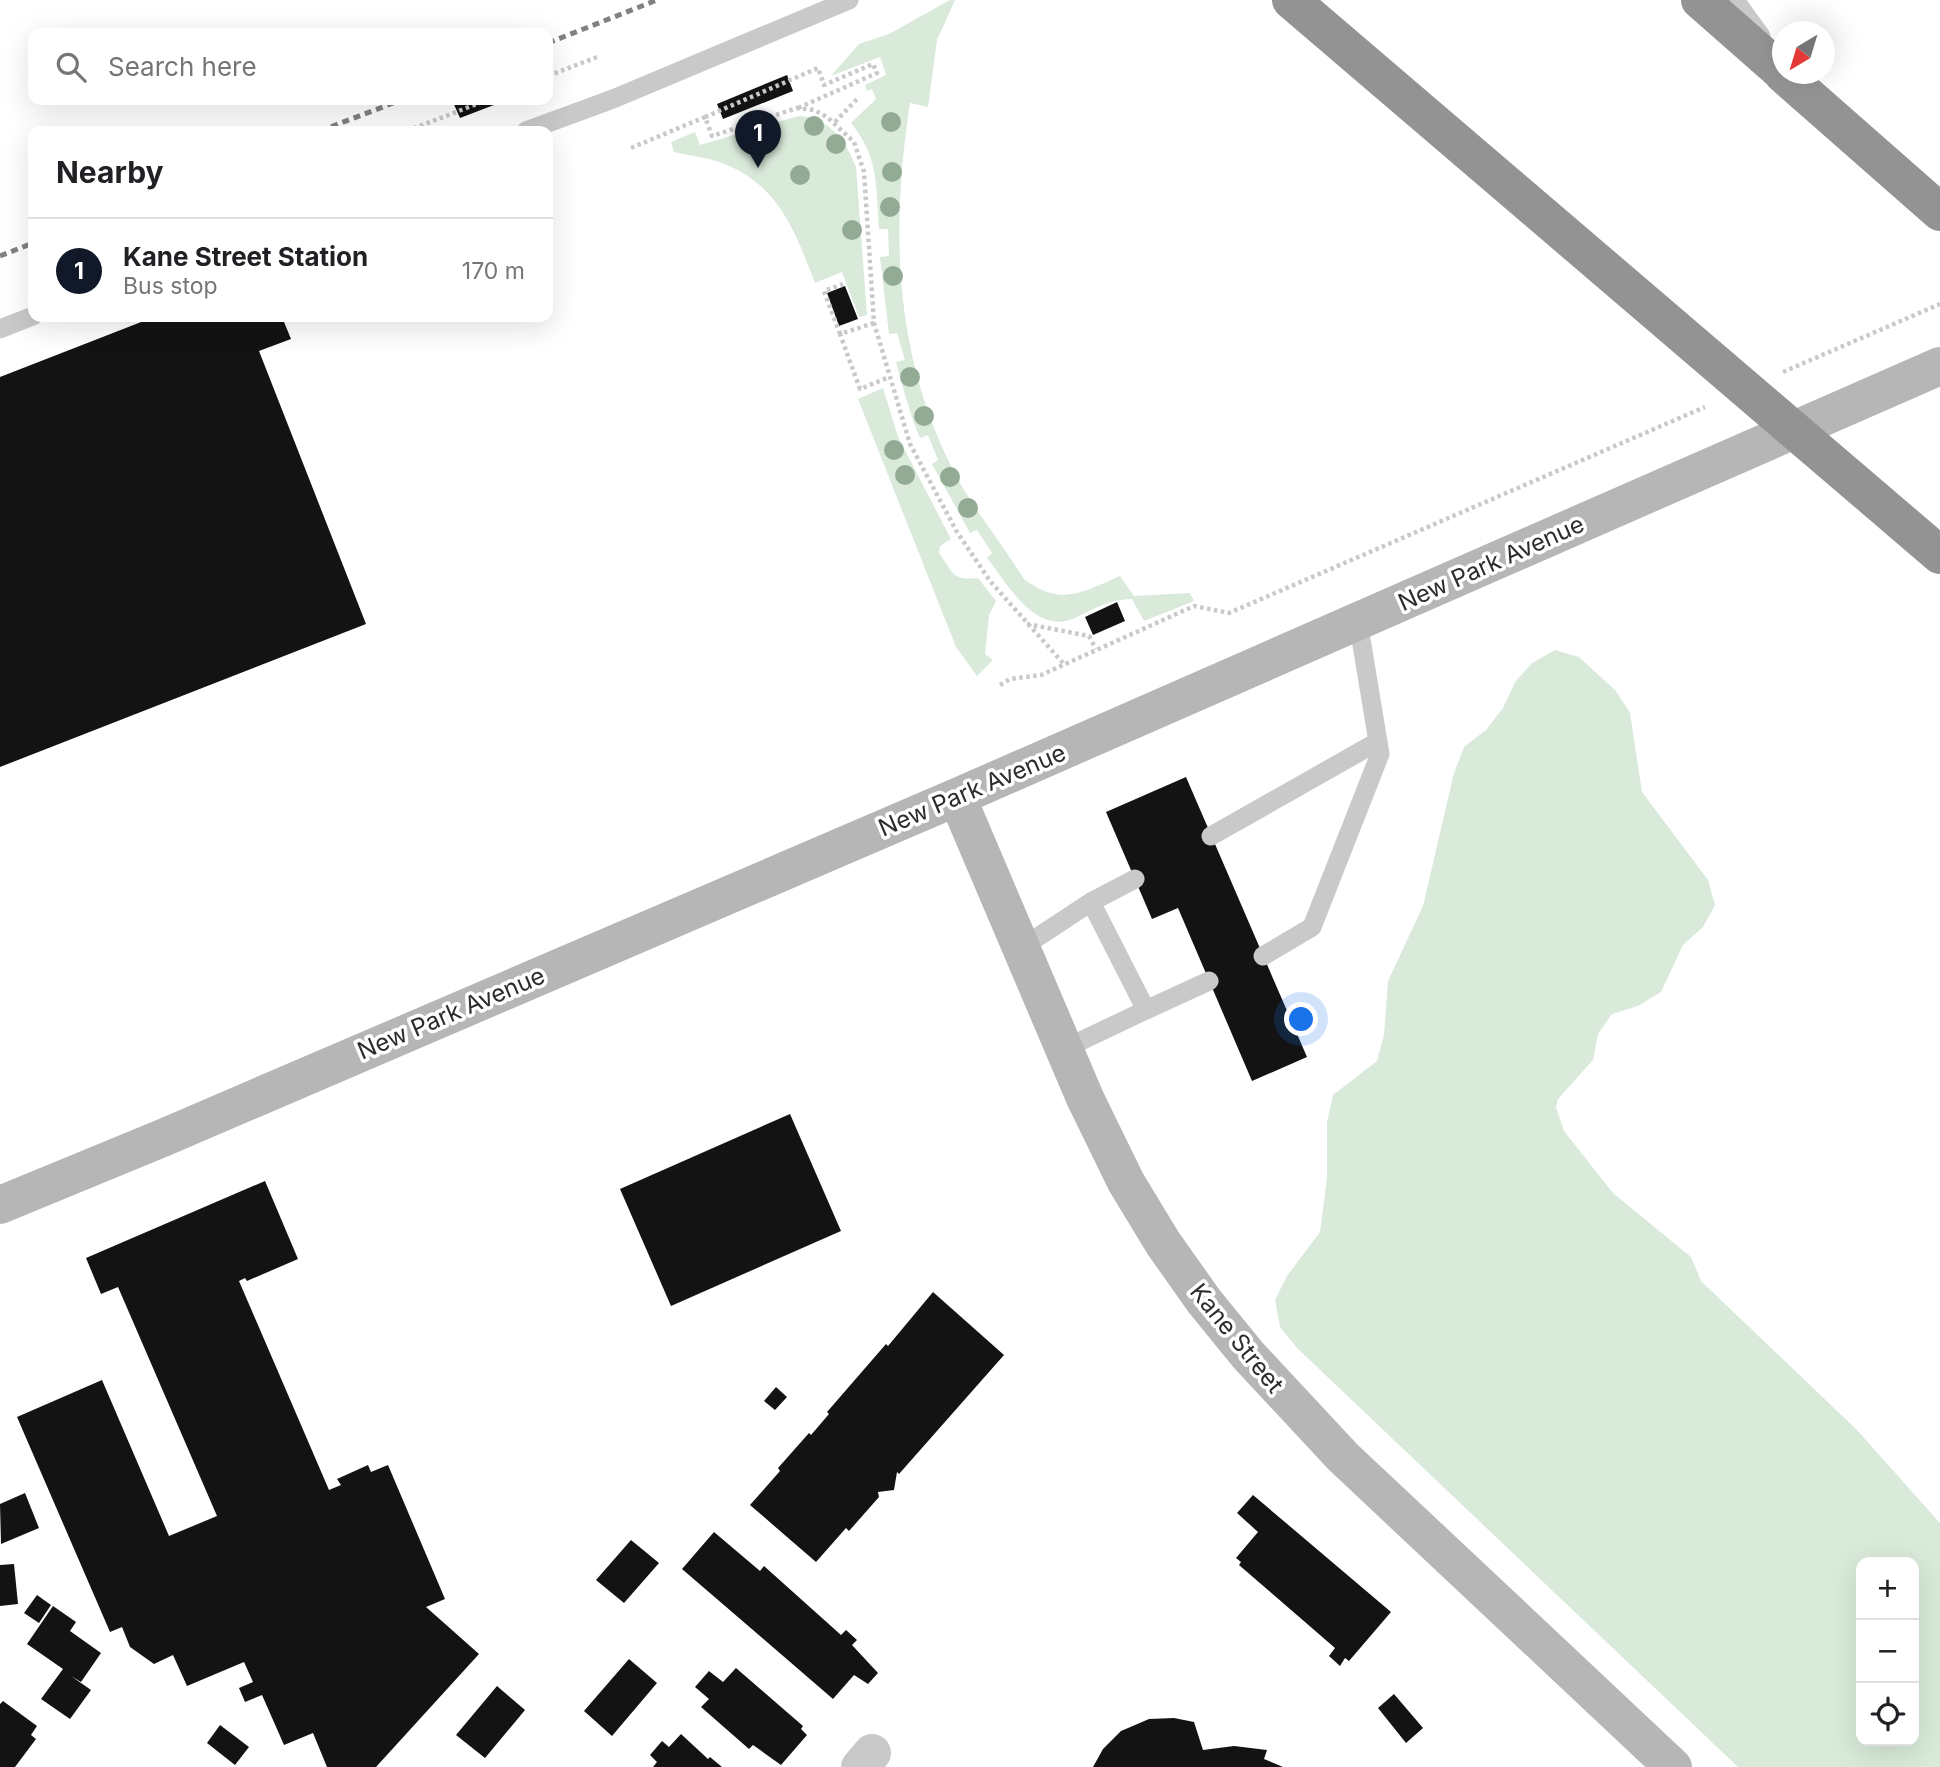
<!DOCTYPE html>
<meta charset="utf-8">
<style>
:root{--surface:#fff;--page:#f6f6f6;--text:#202124;--muted:#757577;--line:#e0e0e0;--accent:#111827}
body{margin:0;font-family:Inter,sans-serif;background:var(--page);color:var(--text)}
.controls{position:absolute;right:21px;bottom:21px;display:grid;overflow:hidden;border-radius:14px;box-shadow:0 7px 28px #0002}
.controls button{width:63px;height:63px;display:grid;place-items:center;padding:0;border:0;border-bottom:2px solid var(--line);background:var(--surface);color:var(--text);font:35px sans-serif}
.compass{position:absolute;left:1772px;top:21px;width:63px;height:63px;border-radius:50%;background:var(--surface);box-shadow:0 7px 28px #0002;rotate:218deg}
.you{position:absolute;left:1302px;top:1020px;width:24px;height:24px;margin:-18px;border:5px solid #fff;border-radius:50%;background:#1a73e8;box-shadow:0 0 0 10px #1a73e833}
.badge{display:grid;place-items:center;width:46px;height:46px;border-radius:50%;background:var(--accent);color:#fff;font-size:23px;font-weight:700}
.pin{position:absolute;translate:-50% -58px;filter:drop-shadow(0 2px 4px #0008)}
.pin::after{content:'';position:absolute;top:37px;width:24px;height:21px;background:inherit;clip-path:polygon(0 0,100% 0,50% 100%)}
.list{margin:0;padding:0;list-style:none}
h2{display:flex;justify-content:space-between;align-items:center;height:91px;margin:0;padding:0 28px;font-size:30px}
h2 small{font-size:23px;font-weight:400;color:var(--muted)}
.list li{display:grid;grid-template-columns:46px 1fr auto;gap:21px;align-items:center;box-sizing:border-box;height:105px;padding:0 28px;border-top:2px solid var(--line)}
.list b{display:block;font-size:26px;white-space:nowrap}
.list p{margin:0;font-size:23px;white-space:nowrap;color:var(--muted)}
.list em{font-size:23px;font-style:normal;color:var(--muted)}
.icon{flex:none;width:38px;height:38px;fill:none;stroke:currentColor;stroke-width:2;stroke-linecap:round;stroke-linejoin:round}
.map{position:relative;flex:none;width:1940px;height:1767px;overflow:hidden}
.search{position:absolute;background:var(--surface);box-shadow:0 7px 28px #0002;left:28px;top:28px;width:525px;height:77px;display:flex;align-items:center;gap:18px;box-sizing:border-box;padding:0 24px;border-radius:14px;color:var(--muted);font-size:26px}
.panel{position:absolute;background:var(--surface);box-shadow:0 7px 28px #0002;left:28px;top:126px;width:525px;height:196px;border-radius:14px}
.map>svg:first-child{display:block}
.green{fill:#d9eada;fill-rule:evenodd}
.building{fill:#131313}
.lines{fill:none;stroke-linecap:round;stroke-linejoin:round}
.path{stroke:#c9c9c9;stroke-width:4.5;stroke-dasharray:3.5 3.5;stroke-linecap:butt}
.lane{stroke:#c9c9c9;stroke-width:19}
.street{stroke:#c9c9c9;stroke-width:38}
.secondary{stroke:#b6b6b6;stroke-width:38}
.highway{stroke:#939393;stroke-width:38}
.rail{stroke:#818181;stroke-width:5;stroke-dasharray:7 5;stroke-linecap:butt}
.highway-bridge{stroke:#939393;stroke-width:38}
.tree{fill:#93ab95}
.labels{text-anchor:middle;dominant-baseline:central;stroke-width:7;stroke-linejoin:round;paint-order:stroke}
.street-label{font-size:24px;fill:#2c2c2c;stroke:#fff}
</style>
<div class="map">
<svg width="1940" height="1767" viewBox="0 0 1940 1767">
<rect width="100%" height="100%" fill="#fff"/>
<path class="green" d="M950 0H955L937 40 928 107 910 103C890 233 894 362 959 481 978 515 1003 545 1024 579 1060 607 1083 592 1120 576L1134 596 1190 593 1194 601 1144 621 1132 599C1110 599 1094 609 1075 618 1035 636 1007 583 987 558L992 553 977 530 970 533 932 464 938 460 928 435 920 438C910 414 903 388 896 362L905 360 897 333 889 334 880 257 889 256 888 229H879C876 186 879 158 851 123L876 99 872 89 867 91 865 85 886 75 880 57 831 76 859 44 889 34Z
M798 116C829 117 845 140 856 167L867 315 859 317 842 272 815 283C796 234 780 187 727 165 711 158 691 156 674 152L671 142 695 132 700 145Z
M883 388 898 437 951 539 940 546 939 553C953 573 953 581 978 578L996 601 989 615 985 654 993 660 977 676 956 647 858 399Z
M1555 650 1579 657 1616 691 1630 713 1642 792 1708 880 1715 905 1703 927 1683 945 1661 992 1638 1006 1612 1014 1598 1034 1593 1060 1558 1099 1556 1107 1564 1131 1613 1193 1691 1257 1701 1281 1856 1429 1940 1523V1767H1738L1297 1348 1280 1327 1275 1300 1287 1276 1320 1232 1327 1178V1122L1333 1095 1377 1061 1384 1035 1388 981 1423 906 1454 773 1464 747 1486 730 1503 708 1515 682 1532 663ZM1914 1562V1741H1861V1562Z"/>
<path class="building" d="M787 75 793 91 723 119 717 104Z
M452 100H507L460 118Z
M845 286 858 319 839 326 827 293Z
M154 317H282L291 339 259 351 366 624 0 767V377Z
M1117 602 1125 621 1093 635 1085 617Z
M1186 777 1307 1057 1252 1081 1178 908 1152 919 1106 812Z
M790 1114 841 1231 671 1306 620 1189Z
M265 1181 298 1259 247 1281 245 1278 239 1281 329 1490 341 1485 337 1479 368 1465 371 1472 388 1465 445 1599 426 1607 479 1654 376 1767H327L313 1733 284 1745 262 1695 245 1702 239 1688 253 1682 244 1662 187 1686 173 1655 154 1664 130 1647 122 1627 110 1632 17 1417 102 1380 169 1536 217 1516 118 1287 101 1294 86 1258Z
M933 1292 1004 1355 899 1474 897 1472 894 1490 878 1492 879 1497 849 1531 846 1528 816 1562 750 1505 780 1471 778 1468 809 1433 811 1435 829 1414 827 1412 886 1344 888 1346Z
M776 1387 787 1397 775 1410 764 1401Z
M25 1493 39 1528 1 1544 0 1504Z
M1253 1495 1391 1612 1349 1661 1345 1658 1340 1666 1329 1656 1335 1648 1239 1565 1241 1562 1236 1558 1258 1532 1237 1513Z
M714 1532 760 1571 764 1566 841 1635 846 1630 857 1640 852 1645 878 1673 868 1684 854 1675 833 1699 682 1569Z
M631 1540 659 1563 624 1603 596 1580Z
M14 1564 18 1604 0 1606V1565Z
M37 1595 51 1605 39 1623 24 1613Z
M53 1606 76 1622 70 1631 101 1653 81 1682 71 1676 91 1690 70 1719 41 1699 63 1669 27 1644Z
M629 1659 657 1683 612 1736 584 1711Z
M736 1668 803 1726 801 1729 807 1735 781 1765 753 1745 749 1749 701 1707 709 1699 695 1687 709 1671 723 1682Z
M497 1686 525 1710 485 1758 456 1735Z
M1394 1694 1423 1728 1406 1743 1378 1708Z
M3 1701 37 1726 31 1735 36 1739 15 1767H0V1704Z
M1174 1718 1194 1722 1203 1750 1234 1746 1267 1750 1264 1759 1283 1767H1093L1103 1749 1121 1731 1149 1719Z
M220 1725 249 1747 235 1765 207 1743Z
M681 1734 708 1759 710 1757 722 1767H653L657 1762 650 1755 662 1741 669 1747Z"/>
<g class="lines">
<path class="path" d="M548 76 597 57
M705 117 818 68 824 85 873 64 877 73 798 108
M835 122 859 97
M407 131 487 100
M631 148 705 117 712 136 797 108 814 110 827 117 854 142 864 172 874 323 910 444 957 532 990 581 1063 663
M874 323 840 334 860 389 889 377
M840 334 824 291 843 284
M1783 372 1940 304
M1027 624 1089 636 1096 649
M1000 685 1010 679 1041 675 1194 606 1229 613 1705 407"/>
<path class="lane" d="M1735 0 1761 36
M526 131 613 99 849 0
M0 329 33 316
M1211 836 1377 742
M1021 948 1091 902 1135 879
M1263 956 1312 927 1380 754 1358 621
M1146 1010 1209 981
M1064 1049 1146 1010 1091 902"/>
<path class="street" d="M860 1767 872 1753"/>
<path class="secondary" d="M957 797 1085 1098 1126 1182 1163 1243 1204 1301 1248 1355 1343 1457 1673 1767
M0 1205 165 1137 957 797 1940 366"/>
<path class="highway" d="M1700 0 1783 73
M1783 74 1940 212"/>
<path class="rail" d="M548 43 657 0
M320 131 401 100
M0 256 33 243"/>
<path class="highway-bridge" d="M1291 0 1940 555"/>
</g>
<g class="tree">
<circle cx="891" cy="122" r="10"/>
<circle cx="814" cy="126" r="10"/>
<circle cx="758" cy="134" r="10"/>
<circle cx="836" cy="144" r="10"/>
<circle cx="892" cy="172" r="10"/>
<circle cx="800" cy="175" r="10"/>
<circle cx="890" cy="207" r="10"/>
<circle cx="852" cy="230" r="10"/>
<circle cx="893" cy="276" r="10"/>
<circle cx="910" cy="377" r="10"/>
<circle cx="924" cy="416" r="10"/>
<circle cx="894" cy="450" r="10"/>
<circle cx="905" cy="475" r="10"/>
<circle cx="950" cy="477" r="10"/>
<circle cx="968" cy="508" r="10"/>
</g>
<g class="labels">
<g class="street-label">
<text transform="translate(1491 563) rotate(-24)">New Park Avenue</text>
<text transform="translate(972 790) rotate(-23)">New Park Avenue</text>
<text transform="translate(451 1013) rotate(-23)">New Park Avenue</text>
<text transform="translate(1237 1338) rotate(51)">Kane Street</text>
</g>
</g>
</svg>
<div class="controls">
<button>+</button>
<button>−</button>
<button><svg class="icon" aria-label="locate" viewBox="0 0 24 24"><circle cx="12" cy="12" r="6"/><path d="M12 2v4M12 18v4M2 12h4M18 12h4"/></svg></button>
</div>
<svg class="compass" viewBox="-18 -18 36 36"><path d="M0-13l5 13h-10z" fill="#e53935"/><path d="M0 13l5-13h-10z" fill="#757577"/></svg>
<div class="you"></div>
<div class="pin badge" style="left:758px;top:168px">1</div>
<div class="search"><svg class="icon" aria-label="search" viewBox="0 0 24 24"><circle cx="10" cy="10" r="6"/><path d="M15 15l6 6"/></svg>Search here</div>
<section class="panel">
<h2>Nearby<small></small></h2>
<ul class="list">
<li><span class="badge">1</span><div><b>Kane Street Station</b><p>Bus stop</p></div><em>170 m</em></li>
</ul>
</section>
</div>
